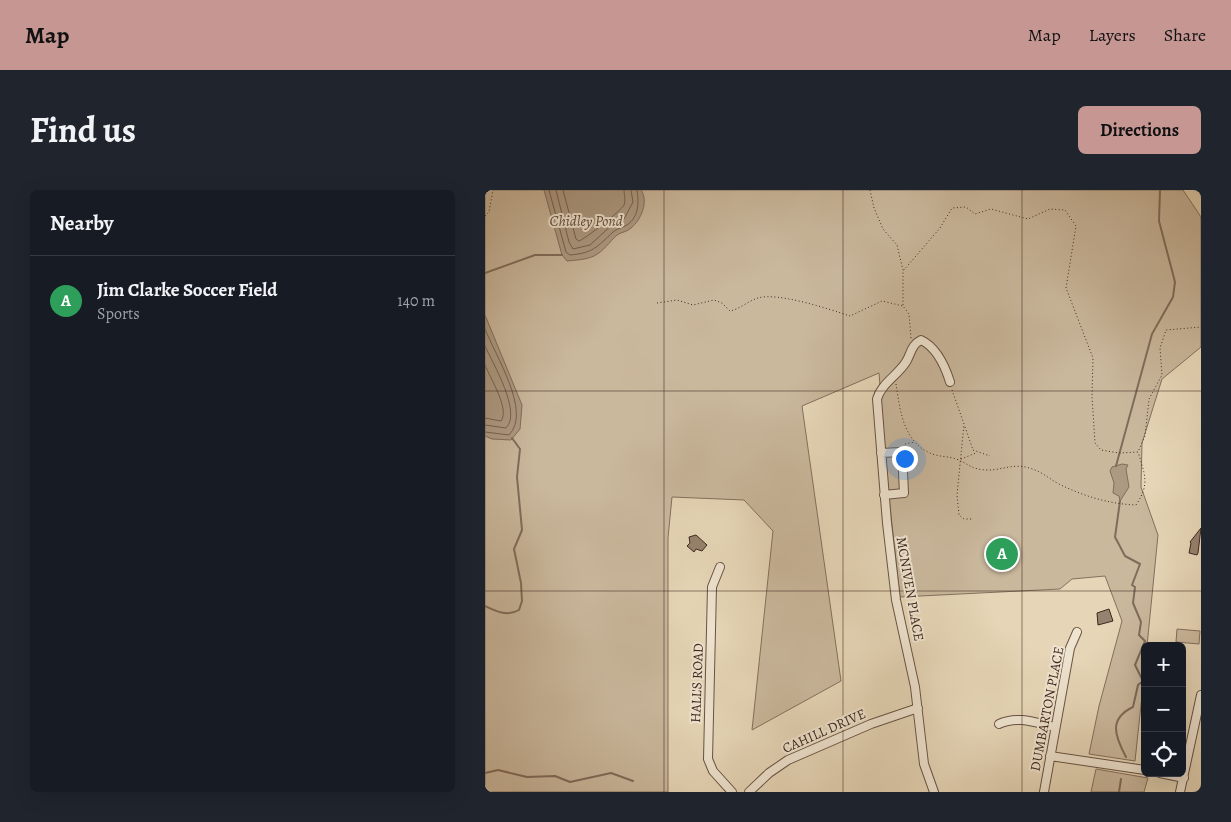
<!DOCTYPE html>
<meta charset="utf-8">
<style>
:root{--surface:#171b24;--page:#20242c;--text:#f1f3f6;--muted:#9ea1a6;--line:#363941;--accent:#c59692}
body{margin:0;font-family:Alegreya,serif;background:var(--page);color:var(--text)}
.controls{position:absolute;right:15px;bottom:15px;display:grid;overflow:hidden;border-radius:8px;box-shadow:0 5px 20px #0002}
.controls button{width:45px;height:45px;display:grid;place-items:center;padding:0;border:0;border-bottom:1px solid var(--line);background:var(--surface);color:var(--text);font:25px sans-serif}
.you{position:absolute;left:419px;top:268px;width:18px;height:18px;margin:-12px;border:4px solid #fff;border-radius:50%;background:#1a73e8;box-shadow:0 0 0 8px #1a73e833}
.badge{display:grid;place-items:center;width:32px;height:32px;border-radius:50%;background:var(--accent);color:#fff;font-size:16px;font-weight:700}
.pin{position:absolute;translate:-50% -50%;border:2px solid #fff;box-shadow:0 1px 5px #0006}
.list{margin:0;padding:0;list-style:none}
h2{display:flex;justify-content:space-between;align-items:center;height:65px;margin:0;padding:0 20px;font-size:21px}
h2 small{font-size:16px;font-weight:400;color:var(--muted)}
.list li{display:grid;grid-template-columns:32px 1fr auto;gap:15px;align-items:center;box-sizing:border-box;height:90px;padding:0 20px;border-top:1px solid var(--line)}
.list b{display:block;font-size:19px;white-space:nowrap}
.list p{margin:0;font-size:16px;white-space:nowrap;color:var(--muted)}
.list em{font-size:16px;font-style:normal;color:var(--muted)}
.icon{flex:none;width:28px;height:28px;fill:none;stroke:currentColor;stroke-width:2;stroke-linecap:round;stroke-linejoin:round}
.map{position:relative;flex:none;width:716px;height:602px;overflow:hidden;border-radius:8px}
header{display:flex;align-items:center;gap:30px;box-sizing:border-box;height:70px;padding:0 25px;background:var(--accent);color:#111}
header strong{font-size:24px}
nav{display:flex;gap:28px;margin-inline-start:auto;font-size:18px}
.intro{display:flex;align-items:center;justify-content:space-between;box-sizing:border-box;height:120px;padding:0 30px}
h1{margin:0;font-size:35px}
.button{padding:12px 22px;border-radius:8px;background:var(--accent);color:#111;font-size:18px;font-weight:700}
main{display:flex;gap:30px;padding:0 30px}
aside{flex:1;background:var(--surface);border-radius:8px;box-shadow:0 5px 20px #0002}
.map>svg:first-child{display:block}
.green{fill:#cab89d;stroke:#84705e}
.water{fill:#ad9a83;stroke:#816c5b}
.lines{fill:none;stroke-linecap:round;stroke-linejoin:round}
.shore{stroke:#766050;stroke-width:1}
.stream{stroke:#816c5b;stroke-width:2}
.building{fill:#96826e;stroke:#3f271e}
.minor-casing{stroke:#695344;stroke-width:10}
.path{stroke:#3f271e;stroke-width:1;stroke-dasharray:1 2.5;stroke-linecap:butt}
.minor{stroke:#efe4d0;stroke-width:8}
.grid{fill:none;stroke:#3f271e;stroke-width:1;stroke-opacity:0.55}
.labels{text-anchor:middle;dominant-baseline:central;stroke-width:4;stroke-linejoin:round;paint-order:stroke}
.street-label{font-size:14px;fill:#3f271e;stroke:#efe4d0}
.water-label{font-size:15px;font-style:italic;fill:#604a3c;stroke:#efe4d0}
</style>
<header>
<strong>Map</strong>
<nav><a>Map</a><a>Layers</a><a>Share</a></nav>
</header>
<div class="intro"><h1>Find us</h1><a class="button">Directions</a></div>
<main>
<aside>
<h2>Nearby<small></small></h2>
<ul class="list">
<li><span class="badge" style="background:#2e9e5b">A</span><div><b>Jim Clarke Soccer Field</b><p>Sports</p></div><em>140 m</em></li>
</ul>
</aside>
<div class="map">
<svg width="716" height="602" viewBox="0 0 716 602">
<rect width="100%" height="100%" fill="#e6d6b7"/>
<filter id="stains"><feTurbulence type="fractalNoise" baseFrequency=".004" numOctaves="4"/><feColorMatrix values="0 0 0 0 .2 0 0 0 0 .09 0 0 0 0 .02 0 0 0 .5 -.17"/></filter>
<radialGradient id="worn" r=".72"><stop offset=".6" stop-color="#630" stop-opacity="0"/><stop offset="1" stop-color="#630" stop-opacity=".3"/></radialGradient>
<path class="green" d="M0 0H698L716 27V157L677 189 657 253 656 297 673 345 662 456H660V478L650 571 604 564 614 516 637 431 620 386 587 389 575 399 415 407 403 299 394 183 317 216 356 491 267 540 288 341 259 310 187 307 183 348V602H0Z
M692 439 715 441 714 454 691 452Z
M611 579 663 588 659 602H606Z"/>
<path class="water" d="M156 0C164 11 156 30 146 38 142 42 136 42 132 45 124 52 119 61 109 66 100 70 91 70 82 71L77 65 59 0Z
M0 125 37 215 35 239 26 250 7 249 0 246Z
M637 274 643 275 641 279 644 297 635 311 634 306 628 303 629 293 625 281 627 277Z"/>
<g class="lines">
<path class="shore" d="M64 0 81 62 85 65C108 63 112 57 128 42 133 38 137 38 142 35 154 27 154 12 152 0
M71 0 84 52 88 59 105 55 129 33 139 29 148 12 146 0
M78 0 91 49 94 51C100 49 137 20 139 15 141 10 139 5 139 0
M0 139C10 165 47 222 24 245L0 242
M0 156C8 174 37 222 21 238L0 235
M0 175C5 188 25 219 16 231L0 228"/>
<path class="stream" d="M0 83 50 65H77
M631 276 667 144 688 107 690 92 674 31 675 0
M635 311 630 347 640 366 655 374 647 395 650 397 648 413 656 432 654 445 660 451 650 475 658 491 653 495 648 517C623 529 630 546 641 567
M0 416C11 421 22 427 34 420L37 411 36 393 29 359 37 340 32 287 35 259 27 248
M0 583 13 580 42 587 70 586 85 592 126 583 148 591
M634 602 636 589"/>
</g>
<path class="building" d="M716 338 713 363 712 365 704 363 706 353 705 352Z
M211 345 222 355 217 361 211 359 209 362 202 356 205 353 204 347Z
M624 419 628 431 613 435 612 423Z"/>
<g class="lines">
<defs>
<path id="minor" d="M396 263 417 262 419 303 399 305
M235 377 227 397 223 569 228 581 247 602
M514 534C532 525 552 533 570 537
M565 566 660 580
M675 583 699 588
M264 602 284 583 303 570 386 534 433 518
M449 602 439 574 430 497 411 410 402 333 392 209C396 194 412 186 421 172 426 164 426 155 436 150 451 157 460 176 465 192
M559 602 585 458 592 442
M695 602 716 505"/>
</defs>
<use href="#minor" class="minor-casing"/>
<path class="path" d="M385 0 389 18 398 39 412 55 418 80
M0 26 4 22 8 0
M172 113 192 110 208 115 229 110 237 113 245 121C255 119 263 111 273 108 293 102 344 119 365 126L397 111 418 116
M426 148 424 124 418 116V81L455 38 467 18 481 17 490 24 506 19 543 29 565 19 580 20 591 36 581 98 608 168 607 206 610 253 616 260 634 263 653 262 660 246 664 209 677 185 675 158 681 140 716 137
M411 194C415 220 418 251 445 263 453 267 463 266 471 269 483 273 486 280 503 280 517 280 530 273 544 278 556 281 563 288 574 294 598 306 624 314 651 315 665 294 660 285 653 262
M467 200 479 234 472 305 474 325 479 329H487
M480 237 488 260 505 266
M420 254 430 252
M476 269 491 263"/>
<use href="#minor" class="minor"/>
</g>
<path class="grid" d="M179 0V602M358 0V602M537 0V602M0 201H716M0 401H716"/>
<g class="labels">
<g class="street-label">
<text transform="translate(425 399) rotate(80)">MCNIVEN PLACE</text>
<text transform="translate(212 493) rotate(-88)">HALL'S ROAD</text>
<text transform="translate(562 519) rotate(-79)">DUMBARTON PLACE</text>
<text transform="translate(339 541) rotate(-24)">CAHILL DRIVE</text>
</g>
<g class="water-label">
<text x="101" y="31">Chidley Pond</text>
</g>
</g>
<rect width="100%" height="100%" filter="url(#stains)"/>
<rect width="100%" height="100%" fill="url(#worn)"/>
</svg>
<div class="controls">
<button>+</button>
<button>−</button>
<button><svg class="icon" aria-label="locate" viewBox="0 0 24 24"><circle cx="12" cy="12" r="6"/><path d="M12 2v4M12 18v4M2 12h4M18 12h4"/></svg></button>
</div>
<div class="you"></div>
<div class="pin badge" style="left:517px;top:364px;background:#2e9e5b">A</div>
</div>
</main>
